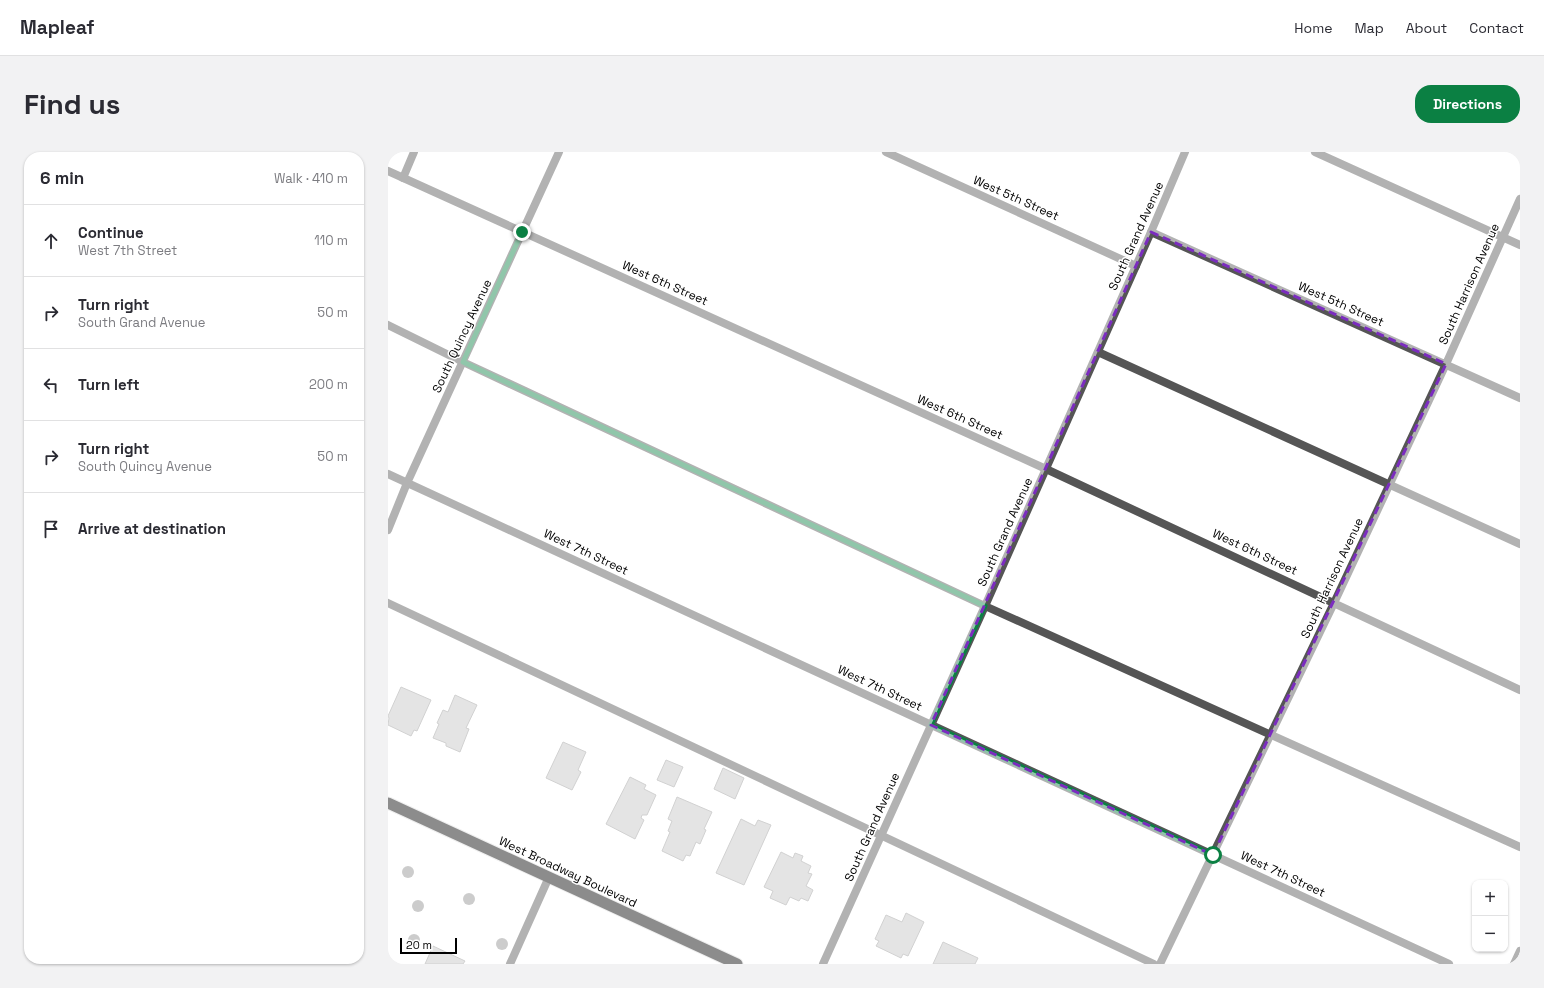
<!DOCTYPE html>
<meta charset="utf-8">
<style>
:root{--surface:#fff;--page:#f2f2f3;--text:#2b2b33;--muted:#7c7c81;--line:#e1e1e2;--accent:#0b8043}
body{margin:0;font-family:"Space Grotesk",sans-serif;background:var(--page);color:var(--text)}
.controls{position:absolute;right:12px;bottom:12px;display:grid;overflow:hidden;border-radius:8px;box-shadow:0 1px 3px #0004}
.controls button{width:36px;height:36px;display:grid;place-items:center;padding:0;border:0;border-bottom:1px solid var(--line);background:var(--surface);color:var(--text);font:20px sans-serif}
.scale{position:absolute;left:12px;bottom:10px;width:57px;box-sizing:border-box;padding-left:4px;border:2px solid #000;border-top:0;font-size:11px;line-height:14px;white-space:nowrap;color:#000;-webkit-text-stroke:3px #fff;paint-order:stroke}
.stop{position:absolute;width:12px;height:12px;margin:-9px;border:3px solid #0b8043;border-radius:50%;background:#fff}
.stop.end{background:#0b8043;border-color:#fff;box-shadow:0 1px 4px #0008}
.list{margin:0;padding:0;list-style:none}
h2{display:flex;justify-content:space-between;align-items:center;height:52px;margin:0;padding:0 16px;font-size:17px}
h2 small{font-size:13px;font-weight:400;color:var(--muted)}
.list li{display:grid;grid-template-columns:26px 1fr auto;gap:12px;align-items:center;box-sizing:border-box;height:72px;padding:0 16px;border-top:1px solid var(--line)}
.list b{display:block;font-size:15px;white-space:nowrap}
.list p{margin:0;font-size:13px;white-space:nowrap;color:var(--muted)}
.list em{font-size:13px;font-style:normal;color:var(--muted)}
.icon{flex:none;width:22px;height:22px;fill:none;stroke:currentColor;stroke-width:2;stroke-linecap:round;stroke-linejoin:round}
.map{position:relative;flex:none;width:1132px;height:812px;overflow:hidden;border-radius:16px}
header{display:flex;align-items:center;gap:24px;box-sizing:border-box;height:56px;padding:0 20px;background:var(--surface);border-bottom:1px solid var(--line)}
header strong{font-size:19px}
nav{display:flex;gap:22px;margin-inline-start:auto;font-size:14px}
.intro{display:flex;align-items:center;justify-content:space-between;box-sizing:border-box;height:96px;padding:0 24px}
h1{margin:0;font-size:28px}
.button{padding:10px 18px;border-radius:16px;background:var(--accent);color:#fff;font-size:14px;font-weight:700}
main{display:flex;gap:24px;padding:0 24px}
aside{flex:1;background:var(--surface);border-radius:16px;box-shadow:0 1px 3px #0004}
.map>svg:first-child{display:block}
.building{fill:#c4c4c4;stroke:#999}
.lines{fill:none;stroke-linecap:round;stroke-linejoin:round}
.trunk-casing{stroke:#dbdbdb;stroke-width:13}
.service{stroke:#555;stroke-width:8}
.minor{stroke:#555;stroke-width:8}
.tertiary{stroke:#555;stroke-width:8}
.trunk{stroke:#000;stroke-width:11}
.tree{fill:#8f8f8f}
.route{stroke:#0b8043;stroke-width:5}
.marked{fill:none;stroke:#7b2cbf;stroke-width:3;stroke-dasharray:8 5;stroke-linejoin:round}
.labels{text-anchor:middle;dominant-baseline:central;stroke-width:3;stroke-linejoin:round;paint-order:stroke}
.street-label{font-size:12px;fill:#000;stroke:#fff}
</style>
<header>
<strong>Mapleaf</strong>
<nav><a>Home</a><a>Map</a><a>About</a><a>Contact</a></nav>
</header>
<div class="intro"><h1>Find us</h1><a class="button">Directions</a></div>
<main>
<aside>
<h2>6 min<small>Walk · 410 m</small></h2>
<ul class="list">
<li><svg class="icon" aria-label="ahead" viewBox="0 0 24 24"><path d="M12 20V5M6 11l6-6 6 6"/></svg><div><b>Continue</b><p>West 7th Street</p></div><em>110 m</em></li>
<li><svg class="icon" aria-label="right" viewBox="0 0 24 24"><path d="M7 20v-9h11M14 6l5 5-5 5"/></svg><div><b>Turn right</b><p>South Grand Avenue</p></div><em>50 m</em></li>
<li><svg class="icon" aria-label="left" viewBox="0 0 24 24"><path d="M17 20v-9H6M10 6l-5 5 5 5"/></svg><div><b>Turn left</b></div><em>200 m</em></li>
<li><svg class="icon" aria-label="right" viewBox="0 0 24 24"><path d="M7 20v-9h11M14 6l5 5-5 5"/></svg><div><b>Turn right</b><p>South Quincy Avenue</p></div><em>50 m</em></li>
<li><svg class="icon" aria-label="arrive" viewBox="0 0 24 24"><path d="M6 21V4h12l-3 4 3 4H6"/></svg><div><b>Arrive at destination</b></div></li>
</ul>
</aside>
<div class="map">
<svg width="1132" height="812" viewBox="0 0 1132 812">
<rect width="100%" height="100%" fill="#fff"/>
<path class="building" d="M13 535 43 548 29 579 26 578 23 584 0 573 1 566 0 564Z
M67 543 89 553 78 576 81 577 72 600 58 594V591L45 586 51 572 49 571 55 558 60 560Z
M175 590 198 600 190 618 193 620 184 638 158 626Z
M278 608 295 615 286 635 269 628Z
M335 616 356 626 347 647 326 637Z
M242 625 258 633 256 637 268 643 259 663H254L253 666 256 668 247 687 218 672Z
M289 645 324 660 316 677 318 678 312 692 308 690 302 704 298 703 295 709 274 699 282 680 280 679 284 669 280 667Z
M353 667 367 674 370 668 383 673 356 733 328 721Z
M393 700 405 706 407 701 415 704 413 709 423 714 420 721 424 722 418 734 425 738 420 749 413 746 411 749 402 745 398 753 382 746 385 739 376 735Z
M518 761 536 770 520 804 515 802 513 806 488 794 491 789 487 787 498 763 514 770Z
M555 790 590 806 587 812H545Z
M45 794 77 809 75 812H37Z"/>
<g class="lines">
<defs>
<path id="trunk" d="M0 651 349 812"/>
</defs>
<use href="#trunk" class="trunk-casing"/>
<path class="service" d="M927 0 1132 93
M15 26 26 0
M0 173 75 210 597 454 1132 695
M710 200 1132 392
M0 451 766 812"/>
<path class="minor" d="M498 0 748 114
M0 19 658 317 1132 538
M763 80 1132 246
M0 322 1061 812
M0 378 19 331 171 0
M122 812 161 725
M772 812 946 451 1058 212 1132 47
M1126 812 1132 799"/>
<path class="tertiary" d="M435 812 597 454 763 80 797 0"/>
<use href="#trunk" class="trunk"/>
</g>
<g class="tree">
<circle cx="20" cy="720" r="6"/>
<circle cx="81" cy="747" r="6"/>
<circle cx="30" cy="754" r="6"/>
<circle cx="26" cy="788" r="6"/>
<circle cx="114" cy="792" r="6"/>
</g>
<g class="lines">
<path class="route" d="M134 80 75 210 597 454 543 573 825 703"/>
</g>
<path d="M0 0H1132V812H0ZM763 80 1058 212 825 703 543 573Z" fill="#fff" fill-opacity=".55" fill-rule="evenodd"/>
<path class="marked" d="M763 80 1058 212 825 703 543 573Z"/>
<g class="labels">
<g class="street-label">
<text transform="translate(628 46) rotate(24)">West 5th Street</text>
<text transform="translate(748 84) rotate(-66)">South Grand Avenue</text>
<text transform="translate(277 131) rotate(24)">West 6th Street</text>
<text transform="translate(1081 132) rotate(-66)">South Harrison Avenue</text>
<text transform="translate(953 152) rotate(24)">West 5th Street</text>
<text transform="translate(74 184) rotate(-65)">South Quincy Avenue</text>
<text transform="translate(572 265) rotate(24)">West 6th Street</text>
<text transform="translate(617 380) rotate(-66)">South Grand Avenue</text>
<text transform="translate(198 400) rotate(25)">West 7th Street</text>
<text transform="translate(867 400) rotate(25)">West 6th Street</text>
<text transform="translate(944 426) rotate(-65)">South Harrison Avenue</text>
<text transform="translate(492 536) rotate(25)">West 7th Street</text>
<text transform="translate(484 675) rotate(-66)">South Grand Avenue</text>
<text transform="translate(180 720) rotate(25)">West Broadway Boulevard</text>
<text transform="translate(895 722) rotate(25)">West 7th Street</text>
</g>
</g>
</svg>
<div class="controls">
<button>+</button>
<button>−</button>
</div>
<div class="scale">20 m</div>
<div class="stop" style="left:825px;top:703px"></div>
<div class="stop end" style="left:134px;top:80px"></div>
</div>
</main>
